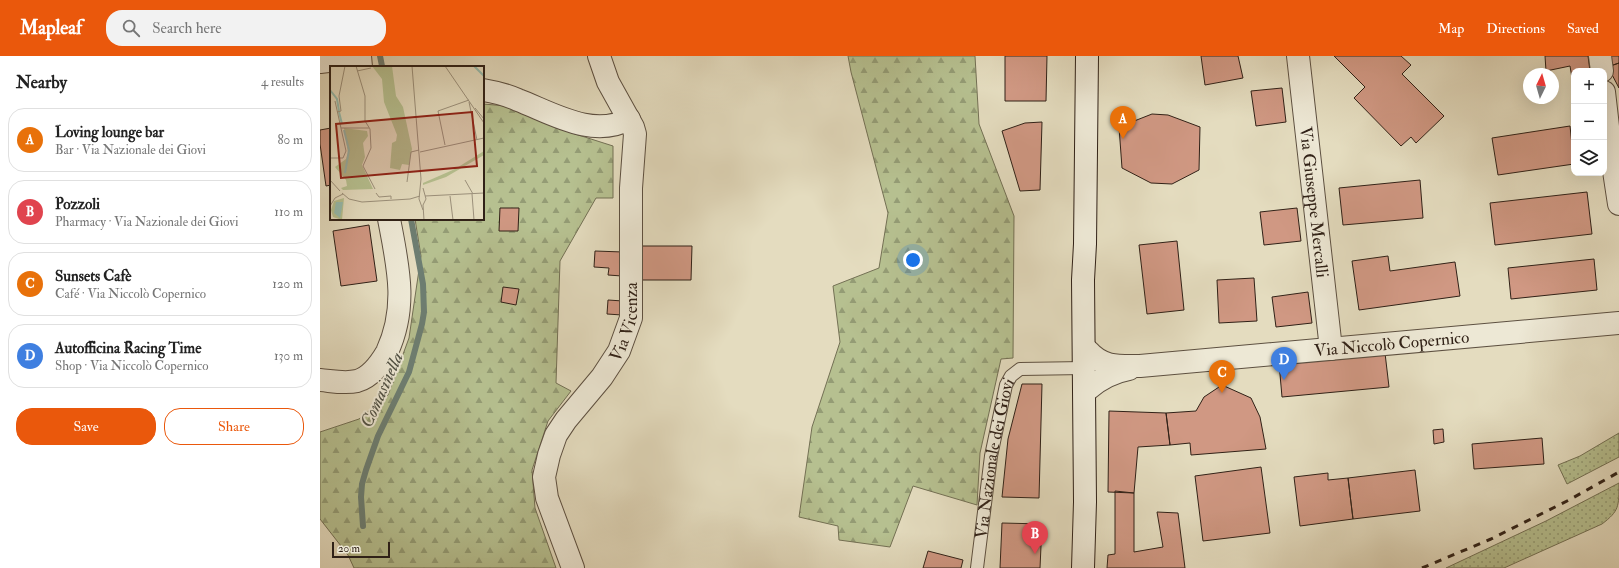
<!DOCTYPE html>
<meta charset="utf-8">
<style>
:root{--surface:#fff;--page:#f2f2f2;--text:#222;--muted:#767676;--line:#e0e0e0;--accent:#ea580c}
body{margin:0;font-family:"IM FELL Double Pica",serif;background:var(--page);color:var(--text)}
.controls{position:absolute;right:12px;top:12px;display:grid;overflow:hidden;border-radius:8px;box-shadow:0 4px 16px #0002}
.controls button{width:36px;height:36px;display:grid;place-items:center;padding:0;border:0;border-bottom:1px solid var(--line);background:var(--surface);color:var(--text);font:20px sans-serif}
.compass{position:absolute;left:1203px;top:12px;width:36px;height:36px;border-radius:50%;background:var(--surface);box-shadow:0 4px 16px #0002;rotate:5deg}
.scale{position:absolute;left:12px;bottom:10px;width:58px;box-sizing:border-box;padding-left:4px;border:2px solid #302117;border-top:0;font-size:11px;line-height:14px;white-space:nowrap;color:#302117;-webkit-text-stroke:3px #ede8d5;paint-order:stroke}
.you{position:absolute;left:593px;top:204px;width:14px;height:14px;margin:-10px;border:3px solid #fff;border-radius:50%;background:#1a73e8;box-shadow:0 0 0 6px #1a73e833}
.badge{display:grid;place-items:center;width:26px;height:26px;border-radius:50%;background:var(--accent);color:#fff;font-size:13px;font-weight:700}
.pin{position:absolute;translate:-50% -33px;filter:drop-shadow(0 1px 2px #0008)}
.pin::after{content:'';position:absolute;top:21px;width:14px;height:12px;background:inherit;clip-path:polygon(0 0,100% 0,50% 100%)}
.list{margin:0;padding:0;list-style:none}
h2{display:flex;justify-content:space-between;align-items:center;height:52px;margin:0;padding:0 16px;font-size:17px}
h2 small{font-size:13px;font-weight:400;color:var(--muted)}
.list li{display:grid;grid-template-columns:26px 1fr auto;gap:12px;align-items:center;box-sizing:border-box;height:64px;margin:0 8px 8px;padding:0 8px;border:1px solid var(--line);border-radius:16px}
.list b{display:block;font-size:15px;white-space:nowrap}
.list p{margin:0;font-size:13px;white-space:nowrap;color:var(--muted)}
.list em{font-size:13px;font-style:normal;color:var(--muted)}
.actions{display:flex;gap:8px;padding:12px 16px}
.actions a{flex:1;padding:9px 0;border:1px solid var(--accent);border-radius:16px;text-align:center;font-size:14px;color:var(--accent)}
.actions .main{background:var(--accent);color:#fff}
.icon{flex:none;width:22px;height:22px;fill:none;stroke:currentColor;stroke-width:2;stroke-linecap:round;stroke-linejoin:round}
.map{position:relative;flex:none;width:1299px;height:512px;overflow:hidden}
header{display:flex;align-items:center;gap:24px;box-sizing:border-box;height:56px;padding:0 20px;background:var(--accent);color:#fff}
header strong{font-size:19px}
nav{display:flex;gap:22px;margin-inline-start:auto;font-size:14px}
.search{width:280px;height:36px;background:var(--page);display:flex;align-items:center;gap:10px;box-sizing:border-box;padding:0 14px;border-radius:16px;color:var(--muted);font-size:15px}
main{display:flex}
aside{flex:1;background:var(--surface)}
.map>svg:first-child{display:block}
.grass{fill:url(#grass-dots);stroke:#737054}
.forest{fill:url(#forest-firs);stroke:#737054}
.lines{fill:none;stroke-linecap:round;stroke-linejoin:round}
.stream{stroke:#6d7e72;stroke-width:6}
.building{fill:#d09883;stroke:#302117}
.service-casing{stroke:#5d5041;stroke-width:14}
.minor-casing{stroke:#5d5041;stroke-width:24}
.tertiary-casing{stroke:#5d5041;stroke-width:24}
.secondary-casing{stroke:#302117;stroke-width:24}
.service{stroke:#ede8d5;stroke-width:12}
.minor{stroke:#ede8d5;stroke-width:22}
.tertiary{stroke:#ede8d5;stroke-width:22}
.secondary{stroke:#ede8d5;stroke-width:22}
.rail{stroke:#302117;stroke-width:3;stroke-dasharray:7 7;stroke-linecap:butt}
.labels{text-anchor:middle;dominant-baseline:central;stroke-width:4;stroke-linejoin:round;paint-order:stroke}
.street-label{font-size:17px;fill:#302117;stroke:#ede8d5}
.water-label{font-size:18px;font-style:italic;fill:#4f5044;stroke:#ede8d5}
.inset-river{fill:none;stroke:#96bcae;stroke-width:2}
.inset-road{fill:none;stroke:#9c917c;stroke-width:1}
.view{fill:#8f2418;fill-opacity:0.15;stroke:#8f2418;stroke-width:2}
.inset-edge{fill:none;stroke:#302117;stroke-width:2}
</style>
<header>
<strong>Mapleaf</strong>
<div class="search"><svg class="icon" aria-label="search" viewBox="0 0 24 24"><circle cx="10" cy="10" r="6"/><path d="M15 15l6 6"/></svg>Search here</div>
<nav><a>Map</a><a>Directions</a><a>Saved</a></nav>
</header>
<main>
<aside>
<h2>Nearby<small>4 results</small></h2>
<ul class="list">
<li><span class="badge" style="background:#e8710a">A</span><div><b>Loving lounge bar</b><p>Bar · Via Nazionale dei Giovi</p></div><em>80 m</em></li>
<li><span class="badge" style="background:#e0444e">B</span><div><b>Pozzoli</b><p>Pharmacy · Via Nazionale dei Giovi</p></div><em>110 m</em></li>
<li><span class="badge" style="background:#e8710a">C</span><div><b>Sunsets Cafè</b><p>Café · Via Niccolò Copernico</p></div><em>120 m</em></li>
<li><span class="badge" style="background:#3f7fe0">D</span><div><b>Autofficina Racing Time</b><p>Shop · Via Niccolò Copernico</p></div><em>130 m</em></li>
</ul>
<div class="actions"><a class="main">Save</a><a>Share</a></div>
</aside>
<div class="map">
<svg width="1299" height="512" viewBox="0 0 1299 512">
<defs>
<pattern id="grass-dots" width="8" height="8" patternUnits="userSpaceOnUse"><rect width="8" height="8" fill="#b6c090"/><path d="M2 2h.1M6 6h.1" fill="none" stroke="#949c75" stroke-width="1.8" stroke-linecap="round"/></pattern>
<pattern id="forest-firs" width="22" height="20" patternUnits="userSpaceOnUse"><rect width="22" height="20" fill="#b6c090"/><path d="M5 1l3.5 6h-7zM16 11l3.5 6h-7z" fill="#949c75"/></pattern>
</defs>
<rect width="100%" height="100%" fill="#e4dcbf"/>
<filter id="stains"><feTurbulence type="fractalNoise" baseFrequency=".005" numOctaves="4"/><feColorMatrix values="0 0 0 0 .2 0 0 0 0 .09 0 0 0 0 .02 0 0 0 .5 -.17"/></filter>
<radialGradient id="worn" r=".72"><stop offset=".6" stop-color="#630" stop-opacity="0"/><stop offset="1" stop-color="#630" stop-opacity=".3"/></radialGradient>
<path class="grass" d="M1299 377V401L1247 428 1238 409 1260 400Z
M1299 427C1299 451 1299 455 1282 468L1184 512H1126L1226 465Z"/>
<path class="forest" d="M528 0H655L659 68 694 160 693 302 681 303 660 397 657 449 593 430 570 491 519 484 518 470 479 461 492 371 520 286 513 230 559 212 568 157 531 16Z
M163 48 187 50 249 76 293 90V142H276L240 205 236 327 251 335 228 365 212 414 215 452 236 512H34L28 499 0 463V376L39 363 68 339 89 282 101 200 95 163H163Z"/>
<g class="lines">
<path class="stream" d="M60 0 62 10
M43 470 41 441 42 428 46 414 58 380 89 316 102 268 104 256 103 228 91 163"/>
</g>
<path class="building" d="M685 0H727L726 45H685Z
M881 0H918L923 22 885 29Z
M1014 0H1081L1091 9 1082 18 1124 60 1096 87 1091 81 1081 90 1034 42 1045 31Z
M1225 0H1268L1270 15H1254V34L1250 10 1226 15Z
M1285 0H1299V7L1290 10Z
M1299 7V32L1288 11Z
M962 32 966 66 936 70 931 35Z
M832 58 848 59 880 71 879 114 852 128 831 127 802 112 799 71Z
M722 66 720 134 700 135 682 75 705 67Z
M1250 70 1254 108 1178 119 1172 82Z
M11 72V129L6 130 0 88V74Z
M1100 124 1103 162 1023 169 1019 132Z
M1267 136 1272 178 1175 189 1170 147Z
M180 152H199L198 175H179Z
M977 152 981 185 944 189 940 156Z
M49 169 57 225 21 230 13 175Z
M857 185 864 254 827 258 819 189Z
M322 190H372L371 224H322Z
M275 195 303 196 302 220 288 219 289 212 274 211Z
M1068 200 1070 215 1135 206 1140 240 1039 254 1032 205Z
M1274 203 1277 234 1191 243 1188 212Z
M934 222 937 265 899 267 897 224Z
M183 231 199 233 196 249 181 246Z
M988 236 992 267 956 271 952 241Z
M288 244 303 245 302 259 287 258Z
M1065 297 1069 331 962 341 959 307Z
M702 328H722L719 442 682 441 688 383Z
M902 329 931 342 940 361 946 393 871 399 870 387 850 389 846 357 876 355 884 341Z
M789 355 846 357 850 389 818 391 814 437 788 436Z
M1123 373 1124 386 1114 388 1113 374Z
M1222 382 1224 408 1154 413 1152 388Z
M941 411 950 477 883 485 875 420Z
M1095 414 1100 455 1033 463 1028 422Z
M1008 417V424L1028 422 1033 463 980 470 974 421Z
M795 435 814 437V496L843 491 837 456 858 457 865 512H787L788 499 795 498Z
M682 467 722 468 720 512H680Z
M608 495 643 504 641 512H603Z"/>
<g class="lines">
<defs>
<g id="service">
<path id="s1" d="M657 512 671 400 686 329 691 320 700 313 764 312"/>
</g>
<g id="minor">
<path id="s2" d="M978 0 1011 293"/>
<path d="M1280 0 1282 15"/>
<path d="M0 6 40 1"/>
<path d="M163 34C175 36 187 39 198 44 232 57 273 83 309 63"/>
<path d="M1284 36 1290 88"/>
<path d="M1292 102 1299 148"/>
<path id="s3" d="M768 295C783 312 799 310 820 310L1299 267"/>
<path d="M768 333C781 322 793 316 809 313"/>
<path id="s4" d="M253 512 227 442 224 421 229 399 236 379 246 364 282 321 299 295 311 262V132L315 78 313 71 288 26 279 0"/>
</g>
<path id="tertiary" d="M40 0 41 11
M0 324C12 325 25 328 37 325 51 321 60 308 67 296 88 251 78 210 69 163"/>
<path id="secondary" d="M763 512 765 446 763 224 765 188 767 0"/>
</defs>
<use href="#service" class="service-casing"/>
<use href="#minor" class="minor-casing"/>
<use href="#tertiary" class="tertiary-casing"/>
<use href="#secondary" class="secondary-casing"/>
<use href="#service" class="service"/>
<use href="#minor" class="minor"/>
<use href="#tertiary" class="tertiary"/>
<use href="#secondary" class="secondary"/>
<path class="rail" d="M1102 512 1171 483 1249 444 1299 416"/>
</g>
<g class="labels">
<g class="street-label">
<text stroke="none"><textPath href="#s2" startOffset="147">Via Giuseppe Mercalli</textPath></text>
<text stroke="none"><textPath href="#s4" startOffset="275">Via Vicenza</textPath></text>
<text stroke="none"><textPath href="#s3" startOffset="309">Via Niccolò Copernico</textPath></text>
<text stroke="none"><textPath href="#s1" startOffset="111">Via Nazionale dei Giovi</textPath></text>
</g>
<g class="water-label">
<text transform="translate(62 334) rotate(-66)">Comasinella</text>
</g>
</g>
<g transform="translate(10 10)">
<rect width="154" height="154" fill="#e4dcbf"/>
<path d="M154 85V89L116 111 93 119V117L125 103ZM14 132 12 154 3 151 1 144 4 135Z" fill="#b6c090"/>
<path d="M42 0H62L66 30 73 41 82 83 79 99 72 98 70 104 60 102 62 77 66 75 67 69 54 36 52 13ZM14 62 37 65 38 70 33 77 35 91 32 99 43 123 13 124 11 122 17 120 16 114 5 101 16 93 18 87Z" fill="#b6c090"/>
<path d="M6 136H13L10 152 4 147Z" fill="#96bcae"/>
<path class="inset-river" d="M144 0 154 10M0 24 7 33 9 45M9 46 12 58M14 64 19 84 15 107"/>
<path class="inset-road" d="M26 0 35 30V55L40 63 41 82 33 100 45 123M82 0 91 113 89 133 93 144M115 0 154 57M27 5 41 2M139 36 147 74M145 42 154 53M7 46 11 45 9 30 15 0M11 62H39M115 79 108 45 139 34M90 86 154 72M0 92H13L16 85 5 35M0 114 10 125M135 114 143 128M77 116 81 86 89 84M93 122 96 133 93 139 94 154M12 127 19 133 32 136 80 133 90 130M46 127 49 131 61 130V133M142 128 144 154M95 130 154 127M120 130 123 154M0 140 5 132 13 128"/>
<path class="view" d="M142 46 147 100 11 112 6 58Z"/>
<rect width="154" height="154" class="inset-edge"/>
</g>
<rect width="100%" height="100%" filter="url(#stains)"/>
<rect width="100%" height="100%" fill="url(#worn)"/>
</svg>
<div class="controls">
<button>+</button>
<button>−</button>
<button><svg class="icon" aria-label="layers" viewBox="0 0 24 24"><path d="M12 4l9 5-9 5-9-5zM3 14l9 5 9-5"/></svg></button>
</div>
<svg class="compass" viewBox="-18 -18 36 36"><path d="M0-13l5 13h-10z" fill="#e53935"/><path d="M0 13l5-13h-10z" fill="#767676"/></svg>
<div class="scale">20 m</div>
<div class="you"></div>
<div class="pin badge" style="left:803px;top:83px;background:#e8710a">A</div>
<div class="pin badge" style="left:715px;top:498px;background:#e0444e">B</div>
<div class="pin badge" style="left:902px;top:337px;background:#e8710a">C</div>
<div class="pin badge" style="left:964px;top:324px;background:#3f7fe0">D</div>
</div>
</main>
